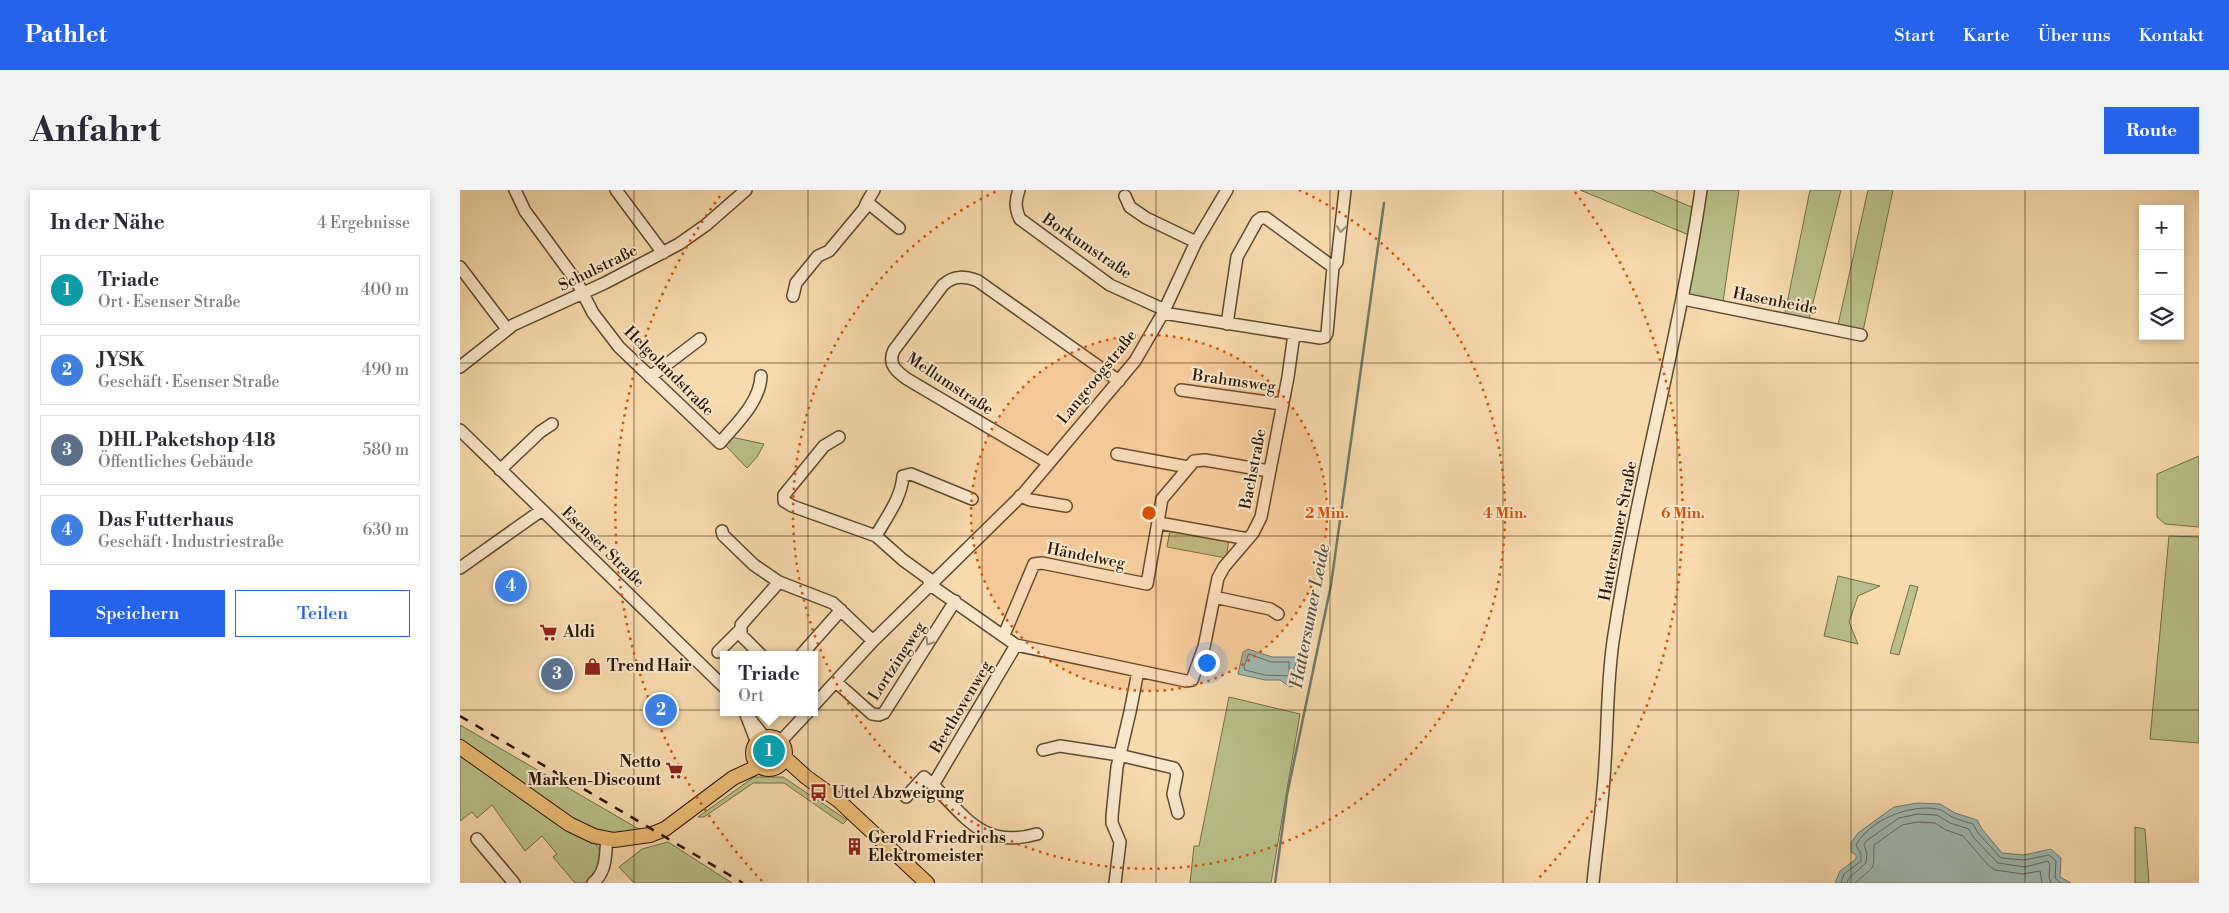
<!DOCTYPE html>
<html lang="de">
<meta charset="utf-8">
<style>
:root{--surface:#fff;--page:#f2f2f3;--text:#2b2b33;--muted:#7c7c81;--line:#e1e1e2;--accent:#2563eb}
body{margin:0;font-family:"Libre Bodoni",serif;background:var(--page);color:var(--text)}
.controls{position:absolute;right:15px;top:15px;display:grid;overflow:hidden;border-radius:0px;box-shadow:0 2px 8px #0003}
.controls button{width:45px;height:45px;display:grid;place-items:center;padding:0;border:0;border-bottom:1px solid var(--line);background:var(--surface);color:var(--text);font:25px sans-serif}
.you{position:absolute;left:746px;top:472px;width:18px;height:18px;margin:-12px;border:4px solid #fff;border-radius:50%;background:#1a73e8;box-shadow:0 0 0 8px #1a73e833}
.badge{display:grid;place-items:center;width:32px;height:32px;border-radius:50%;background:var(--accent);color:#fff;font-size:16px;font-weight:700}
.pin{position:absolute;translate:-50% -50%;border:2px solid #fff;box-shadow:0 1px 5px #0006}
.popup{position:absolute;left:260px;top:461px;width:98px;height:65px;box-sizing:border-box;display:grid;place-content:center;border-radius:0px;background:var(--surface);filter:drop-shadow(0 1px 4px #0005);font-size:16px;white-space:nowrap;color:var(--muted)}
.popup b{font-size:19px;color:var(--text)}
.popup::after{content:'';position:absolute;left:50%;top:100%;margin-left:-10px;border:10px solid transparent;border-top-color:var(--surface)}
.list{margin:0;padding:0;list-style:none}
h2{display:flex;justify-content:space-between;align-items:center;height:65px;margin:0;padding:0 20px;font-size:21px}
h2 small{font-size:16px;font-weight:400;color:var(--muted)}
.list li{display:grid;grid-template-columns:32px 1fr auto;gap:15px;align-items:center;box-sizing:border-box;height:70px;margin:0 10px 10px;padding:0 10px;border:1px solid var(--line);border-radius:0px}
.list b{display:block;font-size:19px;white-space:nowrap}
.list p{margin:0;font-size:16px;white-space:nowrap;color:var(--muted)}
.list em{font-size:16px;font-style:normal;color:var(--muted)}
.actions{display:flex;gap:10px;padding:15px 20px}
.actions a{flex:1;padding:11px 0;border:1px solid var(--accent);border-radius:0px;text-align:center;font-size:18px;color:var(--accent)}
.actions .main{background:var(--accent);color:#fff}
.icon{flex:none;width:28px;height:28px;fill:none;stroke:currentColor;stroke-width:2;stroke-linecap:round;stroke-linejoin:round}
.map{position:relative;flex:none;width:1739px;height:693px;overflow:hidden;border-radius:0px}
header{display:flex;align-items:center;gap:30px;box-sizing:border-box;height:70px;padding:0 25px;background:var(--accent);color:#fff}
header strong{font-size:24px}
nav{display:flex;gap:28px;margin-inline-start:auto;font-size:18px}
.intro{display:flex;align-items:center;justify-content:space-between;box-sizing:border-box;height:120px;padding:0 30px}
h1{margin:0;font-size:35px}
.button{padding:12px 22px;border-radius:0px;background:var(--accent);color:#fff;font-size:18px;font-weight:700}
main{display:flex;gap:30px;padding:0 30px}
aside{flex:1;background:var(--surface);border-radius:0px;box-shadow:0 2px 8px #0003}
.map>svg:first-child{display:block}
.green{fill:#bac08c;stroke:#726c49}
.water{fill:#9fb9b2;stroke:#70796d}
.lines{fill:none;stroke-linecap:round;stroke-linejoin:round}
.shore{stroke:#64685c;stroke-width:1}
.stream{stroke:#70796d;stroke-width:2.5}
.minor-casing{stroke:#5d4830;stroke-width:14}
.major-casing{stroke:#2a1806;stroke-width:16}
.minor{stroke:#fae7ca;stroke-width:11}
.major{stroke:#ecbd77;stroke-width:14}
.rail{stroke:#2a1806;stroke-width:2.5;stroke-dasharray:9 9;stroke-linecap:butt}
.oneway{stroke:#9c8a72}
.grid{fill:none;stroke:#2a1806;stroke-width:1;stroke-opacity:0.55}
.ring{fill:none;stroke:#d5520b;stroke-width:2.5;stroke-dasharray:2.5 5}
.labels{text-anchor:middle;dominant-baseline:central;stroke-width:4;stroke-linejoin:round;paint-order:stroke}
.street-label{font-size:16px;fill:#2a1806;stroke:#fae7ca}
.poi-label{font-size:16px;font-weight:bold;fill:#2a1806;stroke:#fae7ca;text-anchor:start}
.water-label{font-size:18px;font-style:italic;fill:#535042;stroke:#fae7ca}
.centre{fill:#d5520b;stroke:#fae7ca;stroke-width:2.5}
.ring-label{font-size:15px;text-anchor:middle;font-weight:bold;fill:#d5520b;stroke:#fae7ca;stroke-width:4;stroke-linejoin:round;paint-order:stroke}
</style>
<header>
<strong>Pathlet</strong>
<nav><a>Start</a><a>Karte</a><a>Über uns</a><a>Kontakt</a></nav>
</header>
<div class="intro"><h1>Anfahrt</h1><a class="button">Route</a></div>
<main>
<aside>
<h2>In der Nähe<small>4 Ergebnisse</small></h2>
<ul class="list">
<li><span class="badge" style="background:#0f9aa8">1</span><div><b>Triade</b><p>Ort · Esenser Straße</p></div><em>400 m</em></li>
<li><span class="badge" style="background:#3f7fe0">2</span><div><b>JYSK</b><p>Geschäft · Esenser Straße</p></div><em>490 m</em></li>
<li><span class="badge" style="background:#5c6f8a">3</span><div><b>DHL Paketshop 418</b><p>Öffentliches Gebäude</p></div><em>580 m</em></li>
<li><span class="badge" style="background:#3f7fe0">4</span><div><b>Das Futterhaus</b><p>Geschäft · Industriestraße</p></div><em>630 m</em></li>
</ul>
<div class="actions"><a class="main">Speichern</a><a>Teilen</a></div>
</aside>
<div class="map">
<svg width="1739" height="693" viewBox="0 0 1739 693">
<rect width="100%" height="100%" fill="#f7daae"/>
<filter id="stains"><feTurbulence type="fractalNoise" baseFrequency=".004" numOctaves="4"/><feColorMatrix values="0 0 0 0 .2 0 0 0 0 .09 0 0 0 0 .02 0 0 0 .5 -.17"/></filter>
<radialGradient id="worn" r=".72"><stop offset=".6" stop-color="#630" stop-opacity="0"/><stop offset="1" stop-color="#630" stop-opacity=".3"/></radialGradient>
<path class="green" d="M1120 0H1191L1234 18 1229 45Z
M1243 0H1279L1263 112 1229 106Z
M1350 0H1381L1349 129 1325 123Z
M1408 0H1433L1403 141 1378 135Z
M271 247 304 254 297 267 287 278 265 255Z
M1739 266V337L1705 334 1697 327V284Z
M710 340 769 350 766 368 707 357Z
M1709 346 1739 347V553L1690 549Z
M1378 386 1420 396 1398 406 1389 432 1398 454 1364 446Z
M1450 395 1458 397 1439 465 1430 463Z
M769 507 840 524 811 693H730L734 656H739Z
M0 535 177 638 185 641C156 644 145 644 117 634L0 553Z
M0 566 118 647C136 652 144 656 138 675 136 683 133 687 127 693H115L93 667 97 664 82 646 65 661 32 615 17 628 12 622 0 631Z
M294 587H323L387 630 383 634 324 593H293L244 627H238Z
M1675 637 1685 639 1689 693H1675Z
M208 652 272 693H174L159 677 182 659Z"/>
<path class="water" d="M788 459 812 467H835L837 471 834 478V496L830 497 820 490H805L778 484 783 462Z
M1458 613 1480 614 1495 623 1517 630 1522 639 1542 663 1564 665 1591 659 1601 668 1600 687 1611 693H1375L1380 681 1396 669V665L1391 662V653L1398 643 1420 627 1434 617Z"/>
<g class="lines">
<path class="shore" d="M789 464 811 472H829V486L805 485 785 480 784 477Z
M1381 693 1384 684 1401 671V664L1396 655C1410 630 1449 614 1477 619 1484 620 1488 626 1495 628 1501 631 1507 632 1513 634L1518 643 1541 668 1564 670 1589 665 1596 671 1595 688 1601 693
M1387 693 1389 688 1406 673 1407 663 1404 655 1406 651 1439 628 1458 624 1477 625 1490 633 1509 639 1513 647 1538 673 1565 677 1588 671 1590 675 1589 687 1591 693
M1395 693C1417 673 1413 683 1414 655L1442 635 1458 632 1475 633 1486 640 1503 646 1528 675 1535 680 1563 684 1580 681 1582 693"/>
<path class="stream" d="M815 693 827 605 871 395 924 13"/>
<defs>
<path id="minor" d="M55 0 65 21 117 92 133 123 159 157 260 253C276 234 300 212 301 186
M156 0 203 63
M414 0 407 12 439 38
M559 0C555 11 555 18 560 29L650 95 705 120
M665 6 670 17 686 28 736 52
M0 77 47 139
M333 106 336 93 358 66 369 61 404 19 407 12
M1223 109 1401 145
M703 123 860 148 865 147 867 143 873 77 877 72 885 0
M767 134 777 67 797 31 801 28H806L873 77
M0 177 53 135 145 93 219 54 246 35 286 0
M190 187 240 149
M721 200 822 214
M0 240 264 497
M379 247 364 256 324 305V311L332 316 416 346 443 370 472 391
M657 264 728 277
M589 273 447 189C437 182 427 174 434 160L483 95C494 85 505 86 518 91L659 191
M40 280 80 242 92 234
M560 306 570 310 606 316
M699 333 788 349
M262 341 263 345 294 375 319 392 373 413 413 451
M416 346C427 326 441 309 443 286L451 284 512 309
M0 378 82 320
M469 394 556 455 726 491 732 490 744 457 758 388 764 377 793 343 801 327 828 187 834 144
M754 407 810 419 818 424
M544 445 574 374 582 373 687 394 702 309 734 271 745 270 809 281
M556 455 473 595C507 629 524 659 577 644
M258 462 280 440
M301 465 281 445V435L319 392
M341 465 381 420
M376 492 412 524 419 525 424 523 495 411
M354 515 413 451 563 304 675 171 703 123 736 52 767 0
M285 522 297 553
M290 529 305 548
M320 552 348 522
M583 560 600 556 659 565 714 578 717 584 713 604 718 623
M446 607 464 587 473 595
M17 649 54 693
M133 693C147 681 145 666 147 649
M655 693 660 652 652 633V626L657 577 670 522 678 481
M1133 693C1137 653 1143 613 1145 573 1148 530 1147 487 1154 445 1177 295 1219 150 1241 0"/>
<path id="major" d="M293 563a16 16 0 1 1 32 0a16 16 0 1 1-32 0Z
M0 557 109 634 134 646 154 650 190 645 205 639 273 588 299 576
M324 567 346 587 378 610 467 693"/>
</defs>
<use href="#minor" class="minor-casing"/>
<use href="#major" class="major-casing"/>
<use href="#minor" class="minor"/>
<use href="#major" class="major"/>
<path class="rail" d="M0 526 283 693"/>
</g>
<defs><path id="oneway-chevron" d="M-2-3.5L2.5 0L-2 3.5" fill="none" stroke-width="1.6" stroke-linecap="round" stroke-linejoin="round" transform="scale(1.25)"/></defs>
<g class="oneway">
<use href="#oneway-chevron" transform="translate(881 39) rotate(96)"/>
<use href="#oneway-chevron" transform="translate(469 452) rotate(123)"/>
</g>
<path class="grid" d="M174 0V693M348 0V693M522 0V693M696 0V693M870 0V693M1043 0V693M1217 0V693M1391 0V693M1565 0V693M0 173H1739M0 346H1739M0 520H1739"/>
<circle cx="689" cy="323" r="178" fill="#d5520b" fill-opacity=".12"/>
<g class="ring">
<circle cx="689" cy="323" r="178"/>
<path d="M839 0A356 356 0 1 1 539 0"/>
<path d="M302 691A534 534 0 0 1 263 2M1115 2A534 534 0 0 1 1076 691"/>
</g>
<defs>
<symbol id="supermarket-bare" viewBox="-9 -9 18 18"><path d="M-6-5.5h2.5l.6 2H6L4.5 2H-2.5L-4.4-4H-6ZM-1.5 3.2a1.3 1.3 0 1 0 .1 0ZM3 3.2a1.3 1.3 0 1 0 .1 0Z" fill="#8f2418" stroke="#fae7ca" stroke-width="2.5" paint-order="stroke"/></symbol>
<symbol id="shop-bare" viewBox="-9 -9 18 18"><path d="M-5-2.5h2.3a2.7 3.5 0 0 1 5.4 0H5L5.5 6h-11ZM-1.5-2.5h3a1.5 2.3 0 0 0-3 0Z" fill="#8f2418" stroke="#fae7ca" stroke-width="2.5" paint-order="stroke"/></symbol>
<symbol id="bus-bare" viewBox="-9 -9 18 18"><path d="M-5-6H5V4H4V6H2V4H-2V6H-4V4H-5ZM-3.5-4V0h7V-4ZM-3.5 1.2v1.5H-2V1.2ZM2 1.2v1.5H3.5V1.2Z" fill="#8f2418" stroke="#fae7ca" stroke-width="2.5" paint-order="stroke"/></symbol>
<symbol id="building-bare" viewBox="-9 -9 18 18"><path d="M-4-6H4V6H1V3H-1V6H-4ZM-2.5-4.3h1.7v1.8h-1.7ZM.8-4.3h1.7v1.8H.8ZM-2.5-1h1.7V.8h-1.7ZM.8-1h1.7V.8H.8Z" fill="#8f2418" stroke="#fae7ca" stroke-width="2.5" paint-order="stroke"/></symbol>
</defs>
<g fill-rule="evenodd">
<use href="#supermarket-bare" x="76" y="430" width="25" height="25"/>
<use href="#shop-bare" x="120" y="464" width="25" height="25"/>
<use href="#supermarket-bare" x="202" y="568" width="25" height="25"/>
<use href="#bus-bare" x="346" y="590" width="25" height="25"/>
<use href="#building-bare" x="382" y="644" width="25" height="25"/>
</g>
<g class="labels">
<g class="street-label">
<text transform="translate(627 56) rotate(34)">Borkumstraße</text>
<text transform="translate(138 78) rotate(-26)">Schulstraße</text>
<text transform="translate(1315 111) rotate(11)">Hasenheide</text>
<text transform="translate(209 181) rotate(45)">Helgolandstraße</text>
<text transform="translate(637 187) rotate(-51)">Langeoogstraße</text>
<text transform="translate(774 191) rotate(8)">Brahmsweg</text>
<text transform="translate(490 194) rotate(33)">Mellumstraße</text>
<text transform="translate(793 279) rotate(-79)">Bachstraße</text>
<text transform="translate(1158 341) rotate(-79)">Hattersumer Straße</text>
<text transform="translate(143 357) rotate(44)">Esenser Straße</text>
<text transform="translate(626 366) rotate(11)">Händelweg</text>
<text transform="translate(437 471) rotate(-57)">Lortzingweg</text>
<text transform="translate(501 517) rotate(-59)">Beethovenweg</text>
</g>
<g class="poi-label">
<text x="103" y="442">Aldi</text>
<text x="147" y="476">Trend Hair</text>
<text x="201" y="572" text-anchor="end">Netto<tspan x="201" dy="18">Marken-Discount</tspan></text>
<text x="372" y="603">Uttel Abzweigung</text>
<text x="408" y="648">Gerold Friedrichs<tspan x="408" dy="18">Elektromeister</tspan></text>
</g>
<g class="water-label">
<text transform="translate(850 426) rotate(-79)">Hattersumer Leide</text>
</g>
</g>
<circle cx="689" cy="323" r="8" class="centre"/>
<g class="ring-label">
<text x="867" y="328">2 Min.</text>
<text x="1045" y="328">4 Min.</text>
<text x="1223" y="328">6 Min.</text>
</g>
<rect width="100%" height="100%" filter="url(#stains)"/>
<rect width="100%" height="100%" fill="url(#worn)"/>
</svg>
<div class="controls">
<button>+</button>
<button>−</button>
<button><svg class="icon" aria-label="layers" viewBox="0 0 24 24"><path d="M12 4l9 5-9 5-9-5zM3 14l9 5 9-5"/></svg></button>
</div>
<div class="you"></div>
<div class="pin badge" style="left:309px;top:561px;background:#0f9aa8">1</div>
<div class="popup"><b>Triade</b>Ort</div>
<div class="pin badge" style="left:201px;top:520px;background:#3f7fe0">2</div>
<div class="pin badge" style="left:97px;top:484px;background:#5c6f8a">3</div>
<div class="pin badge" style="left:51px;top:396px;background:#3f7fe0">4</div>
</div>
</main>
